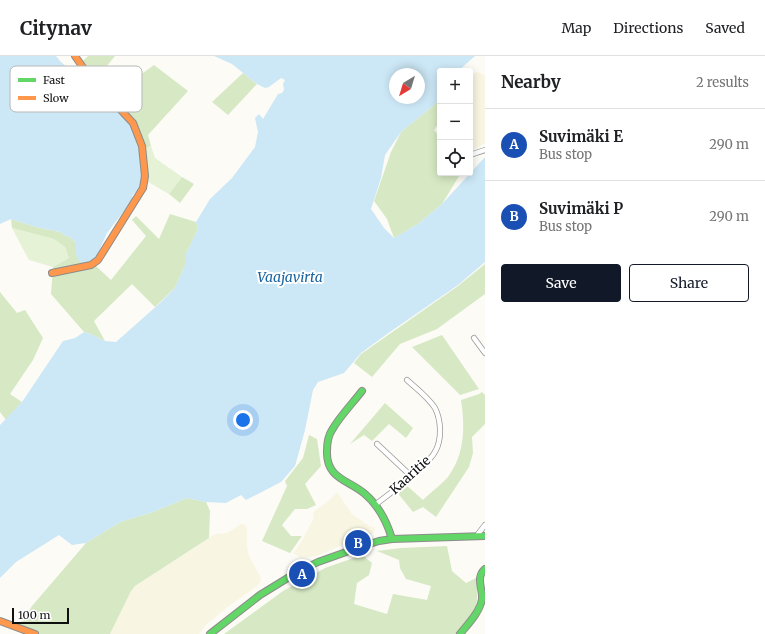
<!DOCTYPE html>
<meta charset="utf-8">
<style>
:root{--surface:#fff;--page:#f6f6f6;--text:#202124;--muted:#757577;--line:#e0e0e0;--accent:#111827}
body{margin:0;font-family:Merriweather,serif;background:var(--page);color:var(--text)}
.controls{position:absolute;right:12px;top:12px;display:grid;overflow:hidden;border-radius:4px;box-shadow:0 2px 10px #0003}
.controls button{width:36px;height:36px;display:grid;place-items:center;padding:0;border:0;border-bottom:1px solid var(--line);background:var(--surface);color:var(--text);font:20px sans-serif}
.compass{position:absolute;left:389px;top:12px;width:36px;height:36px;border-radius:50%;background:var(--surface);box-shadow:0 2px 10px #0003;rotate:218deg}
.scale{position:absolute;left:12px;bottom:10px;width:57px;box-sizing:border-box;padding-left:4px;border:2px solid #101010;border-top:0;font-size:11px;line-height:14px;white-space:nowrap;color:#101010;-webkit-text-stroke:3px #fff;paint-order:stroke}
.you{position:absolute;left:243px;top:364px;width:14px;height:14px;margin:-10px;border:3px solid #fff;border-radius:50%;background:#1a73e8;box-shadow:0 0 0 6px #1a73e833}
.badge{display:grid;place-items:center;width:26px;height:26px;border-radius:50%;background:var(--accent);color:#fff;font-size:13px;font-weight:700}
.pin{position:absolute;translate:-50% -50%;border:2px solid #fff;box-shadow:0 1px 4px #0006}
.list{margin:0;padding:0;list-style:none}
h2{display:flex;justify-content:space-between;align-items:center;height:52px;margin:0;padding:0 16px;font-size:17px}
h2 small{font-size:13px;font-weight:400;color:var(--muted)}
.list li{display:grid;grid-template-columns:26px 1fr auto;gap:12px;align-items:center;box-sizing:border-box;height:72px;padding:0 16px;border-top:1px solid var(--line)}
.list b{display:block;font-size:15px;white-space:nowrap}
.list p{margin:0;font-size:13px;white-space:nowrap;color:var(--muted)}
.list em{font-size:13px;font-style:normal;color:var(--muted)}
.actions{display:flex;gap:8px;padding:12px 16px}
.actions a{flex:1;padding:9px 0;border:1px solid var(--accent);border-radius:4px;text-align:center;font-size:14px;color:var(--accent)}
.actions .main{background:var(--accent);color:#fff}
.icon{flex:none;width:22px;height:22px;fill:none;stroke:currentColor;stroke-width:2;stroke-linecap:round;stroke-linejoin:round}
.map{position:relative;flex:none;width:485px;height:578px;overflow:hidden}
header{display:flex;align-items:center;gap:24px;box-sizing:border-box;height:56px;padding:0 20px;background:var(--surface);border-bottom:1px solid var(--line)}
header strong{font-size:19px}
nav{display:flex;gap:22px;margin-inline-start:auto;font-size:14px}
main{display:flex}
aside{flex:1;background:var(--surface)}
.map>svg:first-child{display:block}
.farmland{fill:#f8f6e2}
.green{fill:#e5f2d6}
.forest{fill:#d6e9c4}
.water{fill:#cce7f6;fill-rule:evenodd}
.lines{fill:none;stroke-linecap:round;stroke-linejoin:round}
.street-casing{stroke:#969694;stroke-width:6}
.fast-casing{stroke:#8d8c8a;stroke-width:8}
.slow-casing{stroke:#8d8c8a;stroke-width:8}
.street{stroke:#fffefe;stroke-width:4.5}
.fast{stroke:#63d668;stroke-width:6}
.slow{stroke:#ff974d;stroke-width:6}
.labels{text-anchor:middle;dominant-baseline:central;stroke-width:4;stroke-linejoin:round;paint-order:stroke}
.street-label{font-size:13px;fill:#101010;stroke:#fff}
.water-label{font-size:14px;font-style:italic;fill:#1964a1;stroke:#fff}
.key{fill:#fff;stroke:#b7b7b7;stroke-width:1}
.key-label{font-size:11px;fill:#101010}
</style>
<header>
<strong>Citynav</strong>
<nav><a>Map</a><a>Directions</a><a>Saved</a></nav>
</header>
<main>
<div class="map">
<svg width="485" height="578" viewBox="0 0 485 578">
<rect width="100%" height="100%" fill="#fcfbf6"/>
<path class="farmland" d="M476 16 481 17 485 20V87L475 93H470V20Z
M337 436 352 458 371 471H375L374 476 372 478 353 483 342 489 317 500 301 502 293 497 300 488 309 471 313 464 314 455 326 447Z
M241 468 245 469 247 472V491L249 500 261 522 260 527 257 530 225 553 207 568 199 578H110L131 535 135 530 209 482 215 478 227 477Z"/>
<path class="green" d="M151 90 155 102 182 121 169 138 143 123 140 94Z
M12 172 54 183 65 191 69 202 53 211 29 204Z"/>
<path class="forest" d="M88 0H115L102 16 122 32 154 9 188 35 148 79 151 90 140 94 135 87 123 61 71 16Z
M243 17 257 28 228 59 212 46Z
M440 44V65L434 74 440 81V117H461L442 148 418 168 394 182 387 163 374 145 391 96 401 76Z
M182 121 194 128 180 147 169 138Z
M170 158 196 166 198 173 186 198V207L175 232 155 251 132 228 94 265 105 285 91 278 84 276 51 238 53 211 69 202 65 191 54 183 12 172 11 163 36 171 60 176 64 179 70 181 76 187V198L88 207 94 203 96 210 111 224 146 180 132 164 136 160 159 183Z
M485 208V238L437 273 400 288 372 321 354 307 361 298 458 230Z
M0 236 17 257 25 254 43 282 33 304 10 338 22 346 6 364 0 356Z
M442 279 479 333 460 339 412 291Z
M482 336 485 339V368L472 381 473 397 469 411 436 461 423 451 413 456 396 435 405 428 423 444C431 436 441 429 448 421 465 398 465 371 461 344L479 338Z
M385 347 413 372 406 382 389 368 372 385 364 379 350 388Z
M309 379 317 383 321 410 305 428 316 449 307 453H295L282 469 291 480H302L290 497 262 485 287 430 285 425 303 402Z
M187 442 206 446 210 455 209 482 135 530 131 535 110 578H38L19 570 32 550 86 487 120 466 153 456Z
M447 490 452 515 466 527 476 522C480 553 475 554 457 578H224L283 535 325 512 362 499 372 507 369 519 357 527 354 548 387 558 393 538 427 544 431 530 406 523 400 512 399 504 377 495 401 492Z"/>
<path class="water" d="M0 0H56L60 5 123 61 136 76 135 87C143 94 143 121 141 132L136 135 132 140 133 143 131 149 124 155 107 177 99 195 94 203 88 207H82L78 204 76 198V187L70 181 64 179 60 176 36 171 11 163 0 168Z
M214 0H475L458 15H440V44L401 76 385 99 381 122 371 153 384 172 394 182 418 168 442 148 485 101V206L458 229 387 278 361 297 344 317 318 326 313 334 305 374 295 410 281 426 246 444 241 439 226 447 206 446 187 442 153 456 120 466 86 487 72 489 59 479 16 506 0 522V369L22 346 63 285 75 282 84 276 91 278 105 285 116 286 160 247 175 232 186 207V198L198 173 196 166 210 143 232 122 255 91 258 76 255 62 259 58 263 63 278 38 282 37 284 34 283 28 285 24 281 22 269 31 265 32 257 28 232 8ZM395 18H419V42H395Z"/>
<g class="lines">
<defs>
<path id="street" d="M470 99 485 94
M474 282 485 297
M377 388 411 420
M375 449C390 437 428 411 436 394 442 382 441 364 435 352 428 341 417 333 407 324
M478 480V478L485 469"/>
<path id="fast" d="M362 335C352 348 340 360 332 374 328 380 327 388 327 395 326 423 349 424 365 438 379 450 387 466 392 483
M210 578 260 539 299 515 318 506 363 490 379 485 392 483 485 480
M460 578C468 568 480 556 482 543 483 532 475 522 485 513"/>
<path id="slow" d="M52 217 91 209 98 204 143 132 145 120 142 90 133 67 89 20 75 0
M0 565 35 578"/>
</defs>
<use href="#street" class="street-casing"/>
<use href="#fast" class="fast-casing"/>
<use href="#slow" class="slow-casing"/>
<use href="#street" class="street"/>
<use href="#fast" class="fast"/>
<use href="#slow" class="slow"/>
</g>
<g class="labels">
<g class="street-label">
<text transform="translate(410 419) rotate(-42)">Kaaritie</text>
</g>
<g class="water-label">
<text x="290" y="221">Vaajavirta</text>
</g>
</g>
<rect x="10" y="10" width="132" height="46" rx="6" class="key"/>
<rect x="18" y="22" width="18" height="4" fill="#63d668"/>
<rect x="18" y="40" width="18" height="4" fill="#ff974d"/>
<g class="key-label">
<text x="43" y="28">Fast</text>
<text x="43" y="46">Slow</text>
</g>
</svg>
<div class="controls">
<button>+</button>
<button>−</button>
<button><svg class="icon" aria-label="locate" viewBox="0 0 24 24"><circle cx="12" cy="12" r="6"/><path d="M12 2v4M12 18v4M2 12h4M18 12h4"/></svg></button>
</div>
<svg class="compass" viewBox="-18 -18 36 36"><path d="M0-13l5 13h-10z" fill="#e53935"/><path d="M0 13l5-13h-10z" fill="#757577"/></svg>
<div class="scale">100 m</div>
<div class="you"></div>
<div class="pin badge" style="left:302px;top:518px;background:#1a4fb4">A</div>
<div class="pin badge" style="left:358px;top:487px;background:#1a4fb4">B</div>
</div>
<aside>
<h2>Nearby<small>2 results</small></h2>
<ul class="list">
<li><span class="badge" style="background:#1a4fb4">A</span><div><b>Suvimäki E</b><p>Bus stop</p></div><em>290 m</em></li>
<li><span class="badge" style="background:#1a4fb4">B</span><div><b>Suvimäki P</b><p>Bus stop</p></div><em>290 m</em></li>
</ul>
<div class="actions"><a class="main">Save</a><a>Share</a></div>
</aside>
</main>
